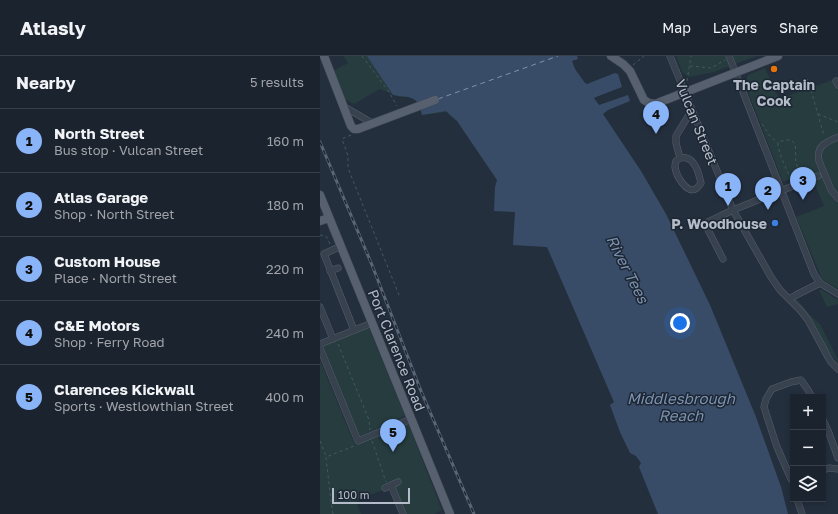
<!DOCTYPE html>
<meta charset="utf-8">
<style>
:root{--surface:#1b232e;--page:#242b36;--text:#f1f3f6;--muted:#a0a4aa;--line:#39404a;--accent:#8ab4f8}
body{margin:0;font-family:"Golos Text",sans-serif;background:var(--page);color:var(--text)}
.controls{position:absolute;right:12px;bottom:12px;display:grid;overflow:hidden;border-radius:0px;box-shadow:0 2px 6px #0003}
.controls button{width:36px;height:36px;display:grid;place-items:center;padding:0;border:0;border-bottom:1px solid var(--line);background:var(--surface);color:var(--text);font:20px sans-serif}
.scale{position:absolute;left:12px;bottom:10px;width:78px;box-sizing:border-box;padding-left:4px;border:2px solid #b4bcc9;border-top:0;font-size:11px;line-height:14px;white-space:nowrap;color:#b4bcc9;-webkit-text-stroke:3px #1d2633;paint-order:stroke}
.you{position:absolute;left:360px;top:267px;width:14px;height:14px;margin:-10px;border:3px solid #fff;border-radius:50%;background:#1a73e8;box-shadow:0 0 0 6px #1a73e833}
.badge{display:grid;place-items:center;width:26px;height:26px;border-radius:50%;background:var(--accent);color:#111;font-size:13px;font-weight:700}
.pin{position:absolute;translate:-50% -33px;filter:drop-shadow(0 1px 2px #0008)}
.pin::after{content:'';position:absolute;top:21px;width:14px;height:12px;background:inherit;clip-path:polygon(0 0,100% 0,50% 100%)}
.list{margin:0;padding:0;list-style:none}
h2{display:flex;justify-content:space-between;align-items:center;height:52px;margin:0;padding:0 16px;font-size:17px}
h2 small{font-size:13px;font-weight:400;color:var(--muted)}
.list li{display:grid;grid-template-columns:26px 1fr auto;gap:12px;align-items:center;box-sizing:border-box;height:64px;padding:0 16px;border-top:1px solid var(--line)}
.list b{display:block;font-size:15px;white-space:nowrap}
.list p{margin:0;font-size:13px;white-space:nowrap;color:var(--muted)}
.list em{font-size:13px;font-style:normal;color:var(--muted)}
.icon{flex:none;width:22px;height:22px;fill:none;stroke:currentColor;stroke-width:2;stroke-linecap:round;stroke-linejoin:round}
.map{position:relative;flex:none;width:518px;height:458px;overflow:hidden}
header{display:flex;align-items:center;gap:24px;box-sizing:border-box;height:56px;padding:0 20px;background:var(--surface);border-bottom:1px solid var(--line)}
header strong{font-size:19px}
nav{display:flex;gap:22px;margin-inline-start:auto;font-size:14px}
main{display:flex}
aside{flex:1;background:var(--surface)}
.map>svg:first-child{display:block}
.green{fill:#263c3f}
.water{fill:#394c67}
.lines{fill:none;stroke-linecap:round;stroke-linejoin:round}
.ferry{stroke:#7c92b1;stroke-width:1;stroke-dasharray:5 4;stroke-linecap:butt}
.minor-casing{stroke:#565f6c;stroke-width:7}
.major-casing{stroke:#414a57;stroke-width:9}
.path{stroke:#44595c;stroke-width:1;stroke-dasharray:3 3;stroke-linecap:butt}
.minor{stroke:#38414e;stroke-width:6}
.major{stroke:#56606e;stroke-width:8}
.rail-casing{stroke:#5a6575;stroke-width:3}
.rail{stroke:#1d2633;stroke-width:1.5;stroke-dasharray:4.5;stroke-linecap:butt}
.food-dot{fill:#e8710a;stroke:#1d2633;stroke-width:1.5}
.shop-dot{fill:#3f7fe0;stroke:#1d2633;stroke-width:1.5}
.labels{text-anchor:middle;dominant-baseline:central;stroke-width:3;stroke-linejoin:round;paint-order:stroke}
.poi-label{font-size:14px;font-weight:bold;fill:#b4bcc9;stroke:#1d2633}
.street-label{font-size:14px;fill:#b4bcc9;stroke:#1d2633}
.water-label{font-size:15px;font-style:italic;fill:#7c92b1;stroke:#1d2633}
</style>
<header>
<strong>Atlasly</strong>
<nav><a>Map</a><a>Layers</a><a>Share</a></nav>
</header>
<main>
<aside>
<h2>Nearby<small>5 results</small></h2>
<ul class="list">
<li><span class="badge">1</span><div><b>North Street</b><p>Bus stop · Vulcan Street</p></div><em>160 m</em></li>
<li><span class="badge">2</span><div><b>Atlas Garage</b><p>Shop · North Street</p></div><em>180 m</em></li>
<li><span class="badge">3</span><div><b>Custom House</b><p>Place · North Street</p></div><em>220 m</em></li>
<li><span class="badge">4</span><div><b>C&amp;E Motors</b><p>Shop · Ferry Road</p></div><em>240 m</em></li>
<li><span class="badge">5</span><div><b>Clarences Kickwall</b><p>Sports · Westlowthian Street</p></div><em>400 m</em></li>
</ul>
</aside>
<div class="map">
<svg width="518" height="458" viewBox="0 0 518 458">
<rect width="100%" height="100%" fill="#242f3e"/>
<path class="green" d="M23 0H102L137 65 126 56 102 59 97 45 89 41H80L60 33 34 48 24 43 13 15 28 7Z
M356 0H437L394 16 369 21 362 16Z
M445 12 459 43 518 22V233L502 223 476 161 504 150 489 116 463 126 425 28 428 19Z
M499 234H502L516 243 518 244V248L507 251Z
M476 242 490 259 500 268 518 304V307L508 294 489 259 475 244Z
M48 270 85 360 38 381 1 288Z
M0 304 35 389 88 367 122 454 114 458H86L74 430 36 444 41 458H0Z"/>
<path class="water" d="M47 0H257L258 3 252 5 255 13 265 27 267 28 295 17 298 18 302 31 276 41 274 42 279 49 308 39 310 45 288 54 283 58 321 115 346 158 390 249 436 361 461 431 468 458H338L319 411 321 407 316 400 310 397 300 376 290 349 294 346 227 191 193 189 195 156 174 155 175 131 177 124 137 65 126 55 102 59C101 55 100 50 98 47 93 39 81 41 73 39Z"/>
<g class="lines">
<path class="ferry" d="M118 43 238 0"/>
<defs>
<path id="minor" d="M350 0 413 154 451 221 460 234 481 255 488 264 508 301 511 306 518 313
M409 0 494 218 500 227 518 238
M516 25 518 29
M23 50 52 67
M518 81C506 86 496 90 499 105L511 134 518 142
M360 102C362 102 364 101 366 102 376 104 379 119 381 127 381 127 378 131 377 132 367 140 356 119 355 111 355 108 355 107 356 105Z
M360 102 356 87V80L372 54
M21 190 4 198 34 274
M403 203 386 170 388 166 413 154 498 120
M10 215 18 212
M469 243 476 239 500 227
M0 251 13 283
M0 288 52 267
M0 292 38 385 91 363
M503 364 509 377 518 402
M503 414 509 412 518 413
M471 423 457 391 444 351 446 343 452 333 471 326 481 324 488 334 492 341
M71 429 83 458
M65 432 78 426
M477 443 482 458"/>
<path id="major" d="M4 0 31 70 34 73H38L115 44
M291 0 303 8 310 15 324 44 329 47 335 48 458 0
M0 139 130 458
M0 165 9 162"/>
</defs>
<use href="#minor" class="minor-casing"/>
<use href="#major" class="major-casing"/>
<path class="path" d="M42 0 69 36 77 50
M313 9 324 0
M370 10 391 12 405 4
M487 23 491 34 504 80
M367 25 371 0
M498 58 518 66
M442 68 450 80 458 87
M31 79 22 83 28 100V112L79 239 78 240
M471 122 480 119C479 115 477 110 476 106 475 101 476 93 475 89 472 81 463 84 458 87 458 98 467 113 471 124
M0 179 6 180 10 188
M18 288 49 364 50 374
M0 385 6 400
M52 385 66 426
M13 458 11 446 6 401 34 390 35 389"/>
<use href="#minor" class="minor"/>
<use href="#major" class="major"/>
<defs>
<path id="rail" d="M0 86 52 209 101 335 154 458"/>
</defs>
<use href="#rail" class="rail-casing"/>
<use href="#rail" class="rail"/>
</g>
<circle class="food-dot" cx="454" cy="13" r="4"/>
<circle class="shop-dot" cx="455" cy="167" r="4"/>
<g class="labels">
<g class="poi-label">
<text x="454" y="28">The Captain<tspan x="454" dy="16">Cook</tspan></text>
<text x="447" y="167" text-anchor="end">P. Woodhouse</text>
</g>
<g class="street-label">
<text transform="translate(377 66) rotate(68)">Vulcan Street</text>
<text transform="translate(77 294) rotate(68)">Port Clarence Road</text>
</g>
<g class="water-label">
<text transform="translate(308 213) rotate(63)">River Tees</text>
<text x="361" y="342">Middlesbrough<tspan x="361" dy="17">Reach</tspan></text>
</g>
</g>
</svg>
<div class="controls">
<button>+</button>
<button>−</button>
<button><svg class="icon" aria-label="layers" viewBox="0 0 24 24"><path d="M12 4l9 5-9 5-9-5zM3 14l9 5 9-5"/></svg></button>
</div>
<div class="scale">100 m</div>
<div class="you"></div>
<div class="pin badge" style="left:408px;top:150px">1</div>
<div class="pin badge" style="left:448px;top:154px">2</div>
<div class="pin badge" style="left:483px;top:144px">3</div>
<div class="pin badge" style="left:336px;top:78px">4</div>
<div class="pin badge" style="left:73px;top:396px">5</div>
</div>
</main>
